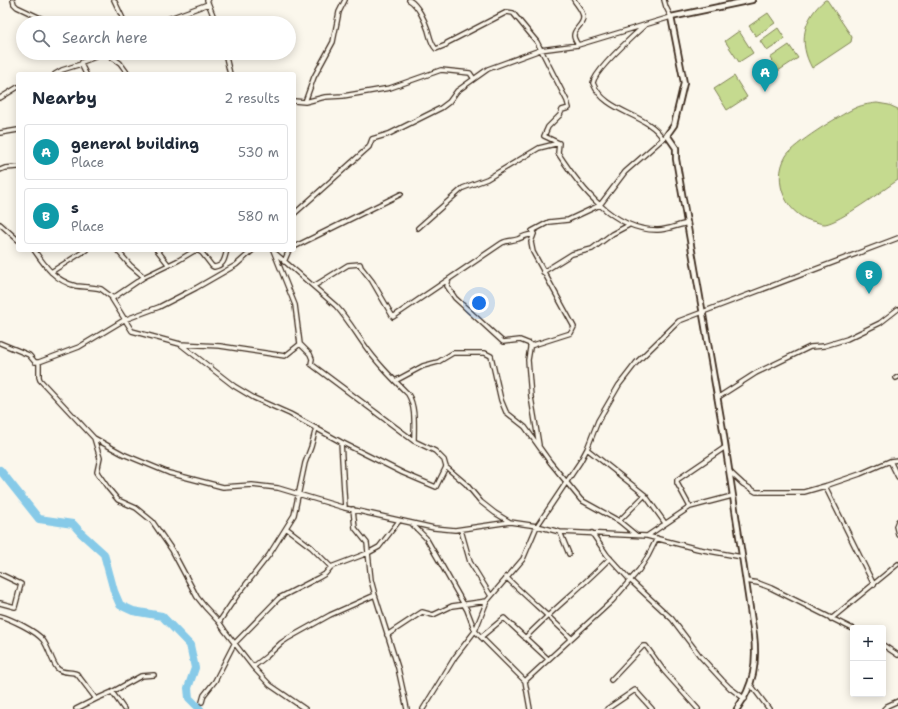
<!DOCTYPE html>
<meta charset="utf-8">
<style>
:root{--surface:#fff;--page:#f2f2f3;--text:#1f2937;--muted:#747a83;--line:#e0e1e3;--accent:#1f6fb2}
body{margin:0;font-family:"Shantell Sans",sans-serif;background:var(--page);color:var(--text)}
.controls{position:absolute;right:12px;bottom:12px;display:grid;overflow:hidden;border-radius:4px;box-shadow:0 2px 10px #0003}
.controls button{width:36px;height:36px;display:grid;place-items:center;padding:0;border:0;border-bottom:1px solid var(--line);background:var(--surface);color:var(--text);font:20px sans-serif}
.you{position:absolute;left:479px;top:303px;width:14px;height:14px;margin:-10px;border:3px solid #fff;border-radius:50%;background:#1a73e8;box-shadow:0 0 0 6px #1a73e833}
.badge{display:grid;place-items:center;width:26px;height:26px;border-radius:50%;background:var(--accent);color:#fff;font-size:13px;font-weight:700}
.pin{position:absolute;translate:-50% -33px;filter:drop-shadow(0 1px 2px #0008)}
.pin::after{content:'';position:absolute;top:21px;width:14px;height:12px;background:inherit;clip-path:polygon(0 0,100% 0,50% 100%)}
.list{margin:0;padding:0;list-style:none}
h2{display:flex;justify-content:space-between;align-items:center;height:52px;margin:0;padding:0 16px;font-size:17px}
h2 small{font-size:13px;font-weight:400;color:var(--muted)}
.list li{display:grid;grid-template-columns:26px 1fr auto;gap:12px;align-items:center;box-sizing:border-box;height:56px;margin:0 8px 8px;padding:0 8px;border:1px solid var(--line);border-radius:4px}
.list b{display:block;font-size:15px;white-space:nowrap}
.list p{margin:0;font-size:13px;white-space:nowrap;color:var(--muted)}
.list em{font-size:13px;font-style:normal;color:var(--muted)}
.icon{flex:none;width:22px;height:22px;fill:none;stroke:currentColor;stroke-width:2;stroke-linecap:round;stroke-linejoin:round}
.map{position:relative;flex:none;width:898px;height:709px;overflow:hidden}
.search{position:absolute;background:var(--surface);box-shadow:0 2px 10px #0003;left:16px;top:16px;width:280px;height:44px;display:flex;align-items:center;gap:10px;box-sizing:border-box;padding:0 14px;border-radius:22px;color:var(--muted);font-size:15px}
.panel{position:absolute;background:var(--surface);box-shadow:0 2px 10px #0003;left:16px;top:72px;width:280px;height:180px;border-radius:4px}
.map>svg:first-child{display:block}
.green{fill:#c5da8f;stroke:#808256}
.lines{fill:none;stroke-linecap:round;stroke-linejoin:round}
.river{stroke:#87cae8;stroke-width:8}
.minor-casing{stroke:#3b2a1e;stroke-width:6}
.tertiary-casing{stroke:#3b2a1e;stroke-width:8}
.minor{stroke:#fbf7ec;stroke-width:3.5}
.tertiary{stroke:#fbf7ec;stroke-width:4.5}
</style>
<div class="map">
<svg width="898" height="709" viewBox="0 0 898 709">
<rect width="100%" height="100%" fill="#fbf7ec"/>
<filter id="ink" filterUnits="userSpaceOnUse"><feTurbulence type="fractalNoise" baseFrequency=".025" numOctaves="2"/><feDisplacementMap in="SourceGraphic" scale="8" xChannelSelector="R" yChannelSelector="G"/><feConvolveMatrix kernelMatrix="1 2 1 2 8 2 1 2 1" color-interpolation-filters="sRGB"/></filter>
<g filter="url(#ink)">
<path class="green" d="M825 0H827L852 37 851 42 812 68C798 43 803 18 825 0Z
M768 13 775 23 756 36 749 26Z
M778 28 785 39 767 51 760 41Z
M739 31 753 53 739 62 725 41Z
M789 45 798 58 778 71 770 58Z
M734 76 747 97 727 110 714 89Z
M877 103 889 105 898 109V180C883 190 840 222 825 224 822 224 819 223 816 222 787 217 771 182 786 156 793 144 839 116 853 109 861 105 868 104 877 103Z"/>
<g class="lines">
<path class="river" d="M0 470 39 519 73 524 82 534 104 554 114 591 120 605 133 611 162 616 190 645 195 668 188 688 189 698 200 709"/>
<defs>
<path id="minor" d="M13 0 14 4 17 7 51 23
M114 0 125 23
M207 0 216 23
M409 0C418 5 425 21 428 30 430 37 431 44 436 49L446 45 447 43 507 12 513 13 537 42 567 101 569 108 562 110 560 115 548 127 544 136 559 143 558 153C580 187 613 231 658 230 667 230 678 225 688 223
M574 0C577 5 583 11 583 17 584 25 573 29 574 36 574 39 577 43 578 45
M160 23 165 20 208 4
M645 25C634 35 595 70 593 83 605 114 647 112 663 139
M106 53 120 63 128 74
M225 53 230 74
M81 64 86 74
M55 74 62 70 81 64 82 62 106 53
M0 98 18 87
M294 101 305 102 325 97 343 96 390 88 441 70 470 73 474 79
M305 102 314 77 333 42 339 12 345 0
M0 133 18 130
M0 170 5 168 18 167
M294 214 369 147 372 139 389 134 441 108 449 102 457 91 488 69 540 50 578 45 671 17 666 7 664 0
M0 224 18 240
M418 228 463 188 487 179 539 148 559 143
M294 247 401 194
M34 250C45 266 55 281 76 286 84 287 93 287 101 289L113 298 112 299 132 331 180 344 220 346 285 356 300 344
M117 250 130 265 144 277
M157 250 168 264
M273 250 295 305 300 344 310 354 312 359 311 364 414 441 435 451 444 460 446 467 466 484 481 502 495 513 510 522
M275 253 336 306C346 317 354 330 363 343 376 362 392 378 408 394 416 407 414 426 414 441
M284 262 289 250
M51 272 86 250
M543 272 572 254 592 249 612 234 629 225
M449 279 447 286 455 298 503 342 520 340 530 344V348L528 360 531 397 539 445
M314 286 348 265 360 264 361 267 372 281 393 317 502 243C507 240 512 241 518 239 524 236 526 235 534 234L532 231 549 222 568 220 600 205 625 172 667 135
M113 298 144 277 179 260 194 251H199L202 253 212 266 214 267C225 265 224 259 227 250
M0 343 29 355 35 362H39L79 347 124 320 159 307 196 288 236 265 253 250
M180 344 234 386 254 398 290 414 341 442 403 473 436 487 446 467
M530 346 571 333 574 327 533 252 531 242 534 234
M39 362V377L40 380 94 438 100 458 97 472 108 488 118 500 136 508 152 521 172 550 197 597 205 607 219 622 225 631 253 667 270 685 305 709
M896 378 898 377
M395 381 423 366 438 362 453 353H485L491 356 501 400 506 412 525 427 550 462 581 500 619 521 636 535
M717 398 756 373 810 347 824 346 847 339 880 323 898 309
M94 438 123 454 169 473 223 487 252 485 278 488 345 508 434 528 455 530 510 522 537 526 560 532 647 536 698 549 742 557
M341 442 345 508
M587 449 645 495 665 523
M890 461 898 477
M729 471 743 484 756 492H804L825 486 860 474 890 461 898 460
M825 486 874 585
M690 507 677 483V480L724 448
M353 509 355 528 367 543 371 580 375 595 398 668 407 709
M619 521 645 495
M898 521 896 526 898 534
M413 525 426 538 441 564 467 610 475 631 525 681 530 709
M286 528 311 547 331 567
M461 530 470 562 491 596
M560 532 569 554
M592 533 607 555 630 580 672 619 700 656 722 680 730 688 745 699
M647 536 690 507 732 496
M0 574 21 584 15 607 0 603
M506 577C527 598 550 617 571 638
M746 581 758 583 771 588 853 629
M0 616C11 619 36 631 43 640 49 648 51 660 57 668 62 674 71 671 77 674L96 699
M831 619 898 564
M219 622 236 597 269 555 294 515 305 463 311 447 316 428
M387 635 422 612 433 615 452 606 487 601
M481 637 504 618 548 659
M525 638C552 610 583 586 610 558
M883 645 898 655
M253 667 267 656 281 643 287 639 330 615 375 595
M611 680 643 646H646L664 671 698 709
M525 681 612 601 639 570 648 556 657 538
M751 685 769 709
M112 692 141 676 154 675
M202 702 204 695 215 681 234 644 279 598 318 578 325 574 331 567 368 553 379 547 399 521
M76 709 96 699 112 692 124 709
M423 709 455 657 475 631 487 601 523 559 537 526 580 462 587 449 598 421 619 385 636 363 679 321 898 238
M607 709 635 690 652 709
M884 709 887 706 898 701"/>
<path id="tertiary" d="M737 709C754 685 757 663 754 635L723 430 676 159V148L667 135 674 125 684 83 671 17 752 0"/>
</defs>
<use href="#minor" class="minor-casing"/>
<use href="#tertiary" class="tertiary-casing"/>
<use href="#minor" class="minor"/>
<use href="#tertiary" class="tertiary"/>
</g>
</g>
</svg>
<div class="controls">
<button>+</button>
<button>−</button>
</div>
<div class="you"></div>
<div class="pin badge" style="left:765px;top:92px;background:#0f9aa8">A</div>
<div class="pin badge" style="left:869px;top:294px;background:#0f9aa8">B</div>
<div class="search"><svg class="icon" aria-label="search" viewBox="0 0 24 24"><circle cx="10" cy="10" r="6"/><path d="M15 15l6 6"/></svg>Search here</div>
<section class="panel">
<h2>Nearby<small>2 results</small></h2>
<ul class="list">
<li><span class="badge" style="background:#0f9aa8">A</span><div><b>general building</b><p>Place</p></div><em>530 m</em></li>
<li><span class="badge" style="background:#0f9aa8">B</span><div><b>s</b><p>Place</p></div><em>580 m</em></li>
</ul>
</section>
</div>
